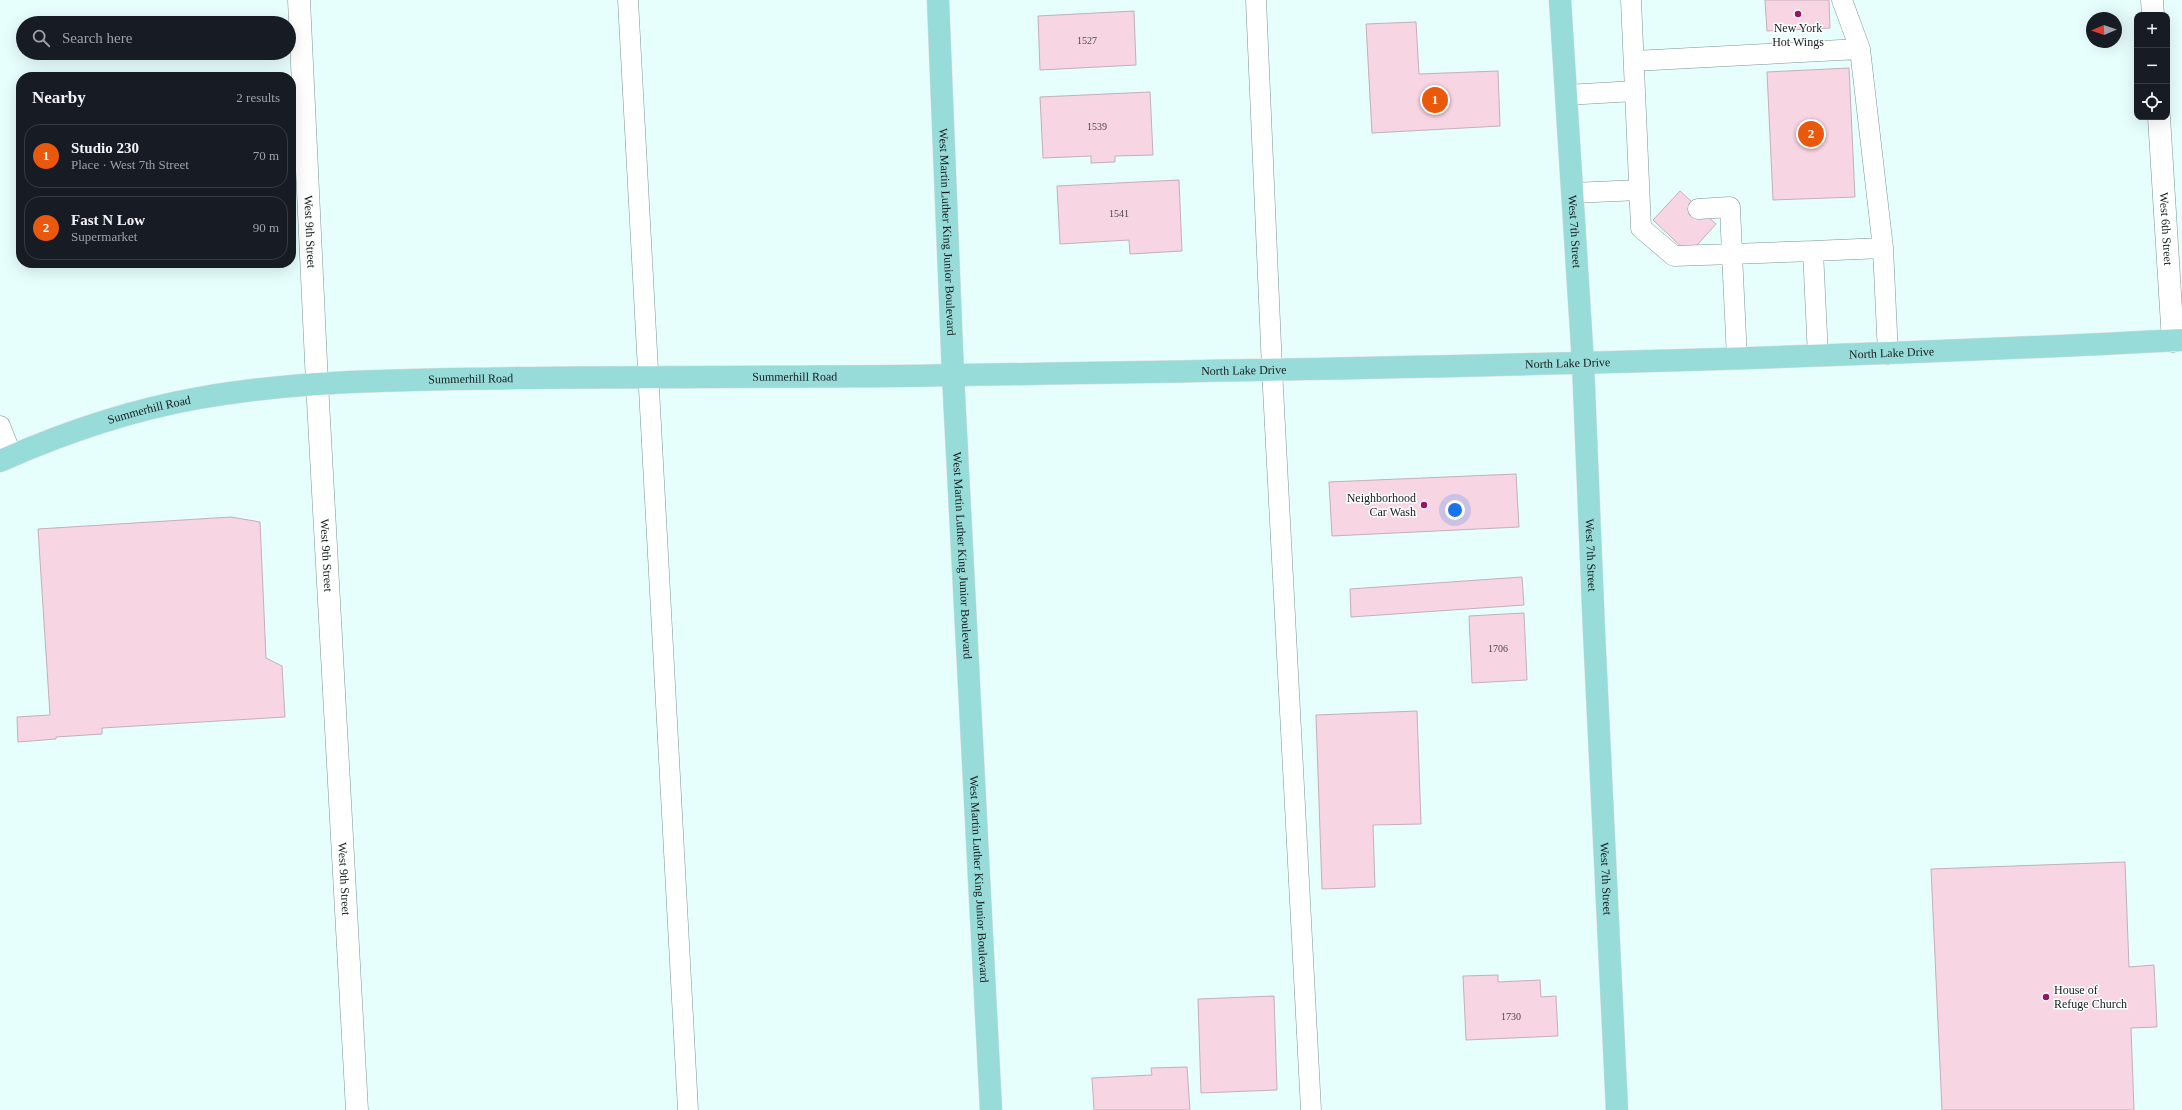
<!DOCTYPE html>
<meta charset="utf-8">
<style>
:root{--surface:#171b24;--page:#242831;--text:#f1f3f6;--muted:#9ea1a6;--line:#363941;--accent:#ea580c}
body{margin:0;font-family:"Times New Roman",serif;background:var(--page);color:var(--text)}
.controls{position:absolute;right:12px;top:12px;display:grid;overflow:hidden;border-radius:8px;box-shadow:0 4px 16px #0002}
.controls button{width:36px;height:36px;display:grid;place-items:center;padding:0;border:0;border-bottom:1px solid var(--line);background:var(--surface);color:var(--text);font:20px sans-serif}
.compass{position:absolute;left:2086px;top:12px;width:36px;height:36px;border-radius:50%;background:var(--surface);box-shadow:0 4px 16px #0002;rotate:268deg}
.you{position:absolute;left:1455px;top:510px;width:14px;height:14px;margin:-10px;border:3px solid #fff;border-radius:50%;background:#1a73e8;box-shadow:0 0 0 6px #1a73e833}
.badge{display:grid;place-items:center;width:26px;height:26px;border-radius:50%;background:var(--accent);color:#fff;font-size:13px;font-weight:700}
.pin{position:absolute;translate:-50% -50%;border:2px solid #fff;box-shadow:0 1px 4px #0006}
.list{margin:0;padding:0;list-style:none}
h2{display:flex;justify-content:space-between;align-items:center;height:52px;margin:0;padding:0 16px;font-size:17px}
h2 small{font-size:13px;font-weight:400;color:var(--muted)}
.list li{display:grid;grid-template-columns:26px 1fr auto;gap:12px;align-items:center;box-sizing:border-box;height:64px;margin:0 8px 8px;padding:0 8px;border:1px solid var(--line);border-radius:16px}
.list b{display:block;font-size:15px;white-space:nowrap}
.list p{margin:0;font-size:13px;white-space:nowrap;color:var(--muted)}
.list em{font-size:13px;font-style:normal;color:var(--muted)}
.icon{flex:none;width:22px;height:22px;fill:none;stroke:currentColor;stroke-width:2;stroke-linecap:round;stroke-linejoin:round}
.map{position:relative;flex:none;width:2182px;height:1110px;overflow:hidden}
.search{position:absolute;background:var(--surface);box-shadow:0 4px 16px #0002;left:16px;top:16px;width:280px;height:44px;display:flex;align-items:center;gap:10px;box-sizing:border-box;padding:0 14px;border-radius:22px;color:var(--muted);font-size:15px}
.panel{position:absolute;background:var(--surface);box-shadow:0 4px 16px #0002;left:16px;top:72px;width:280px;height:196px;border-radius:16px}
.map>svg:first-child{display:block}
.building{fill:#f8d5e3;stroke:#c3b0b8}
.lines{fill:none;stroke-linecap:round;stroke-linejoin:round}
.lane-casing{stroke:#7d9392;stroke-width:21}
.street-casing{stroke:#7d9392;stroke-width:23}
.primary-casing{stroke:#dedfdf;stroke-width:23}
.lane{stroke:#fff;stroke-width:20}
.street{stroke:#fff;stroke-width:22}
.primary{stroke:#98dcda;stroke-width:22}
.poi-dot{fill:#9b1364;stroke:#fff;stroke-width:1.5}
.labels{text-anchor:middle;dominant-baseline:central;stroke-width:3;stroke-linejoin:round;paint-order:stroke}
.number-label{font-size:10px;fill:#4c4a4d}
.poi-label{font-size:12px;fill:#131b1b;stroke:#fff}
.street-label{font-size:12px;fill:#131b1b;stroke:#fff}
</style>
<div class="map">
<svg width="2182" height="1110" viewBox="0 0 2182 1110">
<rect width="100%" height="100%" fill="#e6fefc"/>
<path class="building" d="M1765 0H1829L1830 28 1767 31Z
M1134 11 1136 65 1040 70 1038 16Z
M1416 22 1419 74 1498 71 1500 126 1372 133 1366 24Z
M1849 68 1855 197 1773 200 1767 72Z
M1150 92 1153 155 1115 156V162L1091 163V156L1043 158 1040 97Z
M1179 180 1182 251 1130 254 1129 240 1060 244 1057 186Z
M1680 191 1716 224 1689 254 1653 220Z
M1516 474 1519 527 1332 536 1329 482Z
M231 517 260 522 266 658 282 666 285 717 102 728V734L56 737V739L18 742 17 717 50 715 38 529Z
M1522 577 1524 605 1351 617 1350 589Z
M1524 613 1527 680 1472 683 1469 616Z
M1417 711 1421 824 1373 825 1375 887 1322 889 1316 715Z
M2125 862 2129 967 2154 965 2157 1027 2131 1028 2134 1110H1942L1931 869Z
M1498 975V982L1540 980 1541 997 1556 996 1558 1036 1466 1040 1463 976Z
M1274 996 1277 1090 1201 1093 1198 999Z
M1187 1067 1190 1110H1094L1092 1078 1152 1075 1151 1068Z"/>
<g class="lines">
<defs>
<path id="lane" d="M628 0 688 1110
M1256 0 1272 369 1311 1110
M1631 0 1641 228 1674 256 1732 254 1730 207 1698 209
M1842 0 1860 49 1883 248 1888 354
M1634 61 1860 49
M1566 95 1635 91
M1573 193 1639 190
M1813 251 1883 248
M1737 358 1732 254 1813 251 1818 356
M0 426 12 456"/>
<g id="street">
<path id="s1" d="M299 0 317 383 357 1110"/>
<path d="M2152 0 2153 15"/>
<path id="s2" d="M2159 117 2173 341"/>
</g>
<g id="primary">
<path id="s3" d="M938 0 953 375 991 1110"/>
<path id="s4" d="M1560 0 1583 363 1594 631 1617 1110"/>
<path id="s5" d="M0 461C63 433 131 410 199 398 305 379 411 380 518 378 665 376 812 378 959 375 1367 369 1775 361 2182 340"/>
</g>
</defs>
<use href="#lane" class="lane-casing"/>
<use href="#street" class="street-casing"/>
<use href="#primary" class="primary-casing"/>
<use href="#lane" class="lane"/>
<use href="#street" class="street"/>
<use href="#primary" class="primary"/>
</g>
<g class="poi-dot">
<circle cx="1798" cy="14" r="4"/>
<circle cx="1424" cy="505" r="4"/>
<circle cx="2046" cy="997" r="4"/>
</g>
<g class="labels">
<g class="number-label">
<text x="1087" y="40">1527</text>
<text x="1097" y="126">1539</text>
<text x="1119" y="213">1541</text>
<text x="1498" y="648">1706</text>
<text x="1511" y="1016">1730</text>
</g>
<g class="poi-label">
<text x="1798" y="28">New York<tspan x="1798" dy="14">Hot Wings</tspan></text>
<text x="1416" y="498" text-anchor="end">Neighborhood<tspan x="1416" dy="14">Car Wash</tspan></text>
<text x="2054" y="990" text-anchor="start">House of<tspan x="2054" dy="14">Refuge Church</tspan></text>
</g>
<g class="street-label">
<text stroke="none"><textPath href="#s2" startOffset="112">West 6th Street</textPath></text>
<text stroke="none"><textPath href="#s1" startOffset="232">West 9th Street</textPath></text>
<text stroke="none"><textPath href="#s3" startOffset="232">West Martin Luther King Junior Boulevard</textPath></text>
<text stroke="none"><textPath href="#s4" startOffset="232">West 7th Street</textPath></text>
<text stroke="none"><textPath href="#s5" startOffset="1903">North Lake Drive</textPath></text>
<text stroke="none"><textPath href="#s5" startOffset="1579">North Lake Drive</textPath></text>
<text stroke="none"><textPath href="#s5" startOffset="1255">North Lake Drive</textPath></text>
<text stroke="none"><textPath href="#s5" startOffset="806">Summerhill Road</textPath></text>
<text stroke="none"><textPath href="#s5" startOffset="482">Summerhill Road</textPath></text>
<text stroke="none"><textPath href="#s5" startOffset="158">Summerhill Road</textPath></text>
<text stroke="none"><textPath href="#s1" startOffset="556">West 9th Street</textPath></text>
<text stroke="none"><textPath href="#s3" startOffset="556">West Martin Luther King Junior Boulevard</textPath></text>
<text stroke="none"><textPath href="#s4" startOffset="556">West 7th Street</textPath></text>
<text stroke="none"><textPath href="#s1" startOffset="880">West 9th Street</textPath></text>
<text stroke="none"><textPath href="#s3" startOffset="880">West Martin Luther King Junior Boulevard</textPath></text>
<text stroke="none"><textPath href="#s4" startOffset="880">West 7th Street</textPath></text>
</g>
</g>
</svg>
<div class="controls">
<button>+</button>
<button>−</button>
<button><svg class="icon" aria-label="locate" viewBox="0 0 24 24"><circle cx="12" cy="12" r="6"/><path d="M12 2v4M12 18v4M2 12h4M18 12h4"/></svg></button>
</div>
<svg class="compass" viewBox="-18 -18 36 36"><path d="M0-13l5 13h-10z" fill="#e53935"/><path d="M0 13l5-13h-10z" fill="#9ea1a6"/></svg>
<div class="you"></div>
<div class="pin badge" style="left:1435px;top:100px">1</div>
<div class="pin badge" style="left:1811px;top:134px">2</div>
<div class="search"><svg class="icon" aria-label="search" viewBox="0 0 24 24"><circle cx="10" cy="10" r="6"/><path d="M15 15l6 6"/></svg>Search here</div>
<section class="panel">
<h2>Nearby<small>2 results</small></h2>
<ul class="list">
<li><span class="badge">1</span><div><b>Studio 230</b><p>Place · West 7th Street</p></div><em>70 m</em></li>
<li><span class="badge">2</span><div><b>Fast N Low</b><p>Supermarket</p></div><em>90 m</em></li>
</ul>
</section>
</div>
